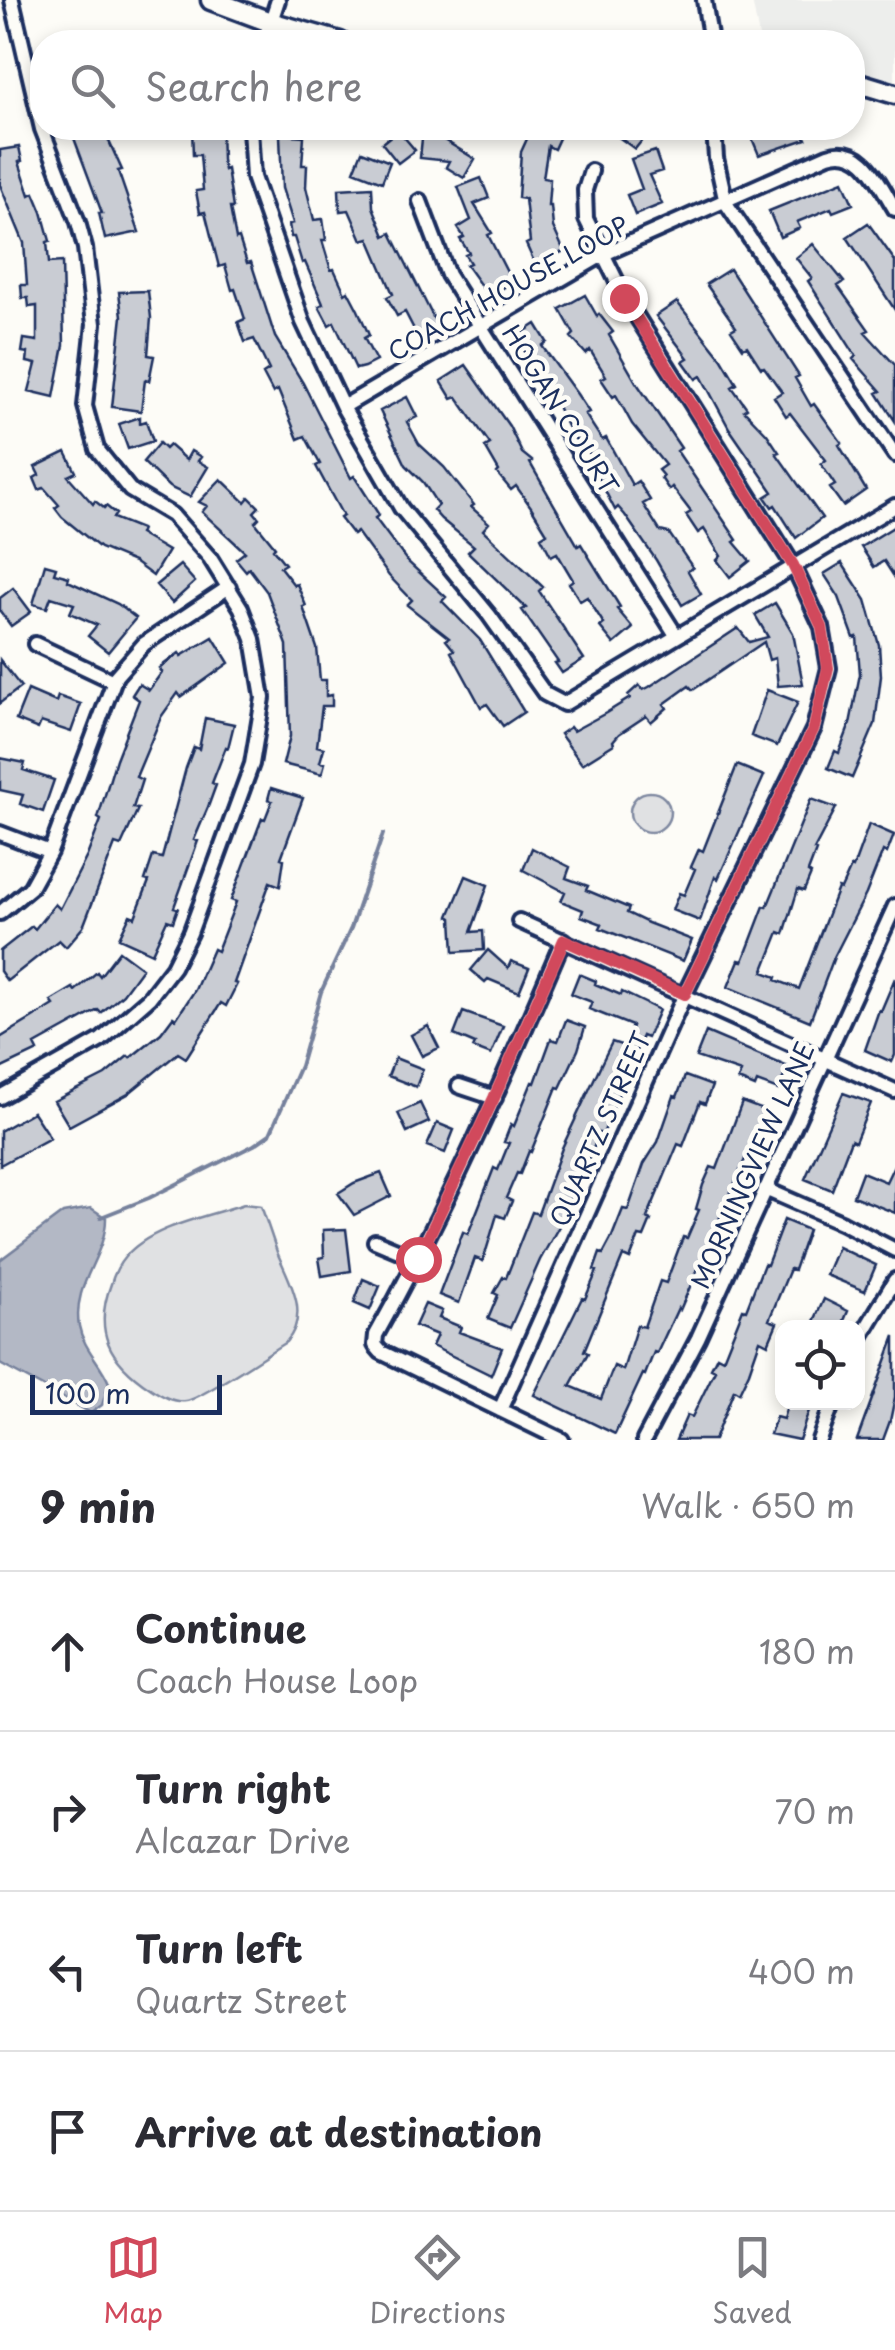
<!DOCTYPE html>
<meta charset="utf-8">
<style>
:root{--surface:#fff;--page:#f7f7f7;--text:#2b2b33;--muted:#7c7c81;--line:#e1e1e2;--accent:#d1495b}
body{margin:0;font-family:"Playpen Sans",sans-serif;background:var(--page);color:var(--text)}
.controls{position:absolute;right:30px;bottom:30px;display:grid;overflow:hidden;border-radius:20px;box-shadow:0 5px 15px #0003}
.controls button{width:90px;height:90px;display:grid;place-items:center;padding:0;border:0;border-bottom:2px solid var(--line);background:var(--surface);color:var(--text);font:50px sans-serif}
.scale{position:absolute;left:30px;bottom:25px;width:192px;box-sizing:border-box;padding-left:10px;border:5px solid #1b2f5e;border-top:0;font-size:28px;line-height:35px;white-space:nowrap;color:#1b2f5e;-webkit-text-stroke:8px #fdfcf7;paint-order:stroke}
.stop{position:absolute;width:30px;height:30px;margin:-22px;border:8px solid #d1495b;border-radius:50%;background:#fff}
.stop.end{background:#d1495b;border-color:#fff;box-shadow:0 2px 10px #0008}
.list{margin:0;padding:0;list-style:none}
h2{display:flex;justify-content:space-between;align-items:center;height:130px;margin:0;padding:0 40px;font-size:42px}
h2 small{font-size:32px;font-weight:400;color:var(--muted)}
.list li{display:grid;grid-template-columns:65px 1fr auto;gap:30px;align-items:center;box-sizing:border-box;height:160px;padding:0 40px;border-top:2px solid var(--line)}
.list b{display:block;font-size:38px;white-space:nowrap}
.list p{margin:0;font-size:32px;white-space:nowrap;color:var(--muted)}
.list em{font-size:32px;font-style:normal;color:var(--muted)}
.icon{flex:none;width:55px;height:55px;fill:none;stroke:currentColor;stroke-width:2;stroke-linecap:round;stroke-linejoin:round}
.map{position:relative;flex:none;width:895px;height:1440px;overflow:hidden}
.search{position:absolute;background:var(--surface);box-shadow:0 5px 15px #0003;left:30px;right:30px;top:30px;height:110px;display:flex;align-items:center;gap:25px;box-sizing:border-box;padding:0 35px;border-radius:40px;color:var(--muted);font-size:38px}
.sheet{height:770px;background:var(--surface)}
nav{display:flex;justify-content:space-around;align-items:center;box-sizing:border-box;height:140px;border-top:2px solid var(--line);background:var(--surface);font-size:28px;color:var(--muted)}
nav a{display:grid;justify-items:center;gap:5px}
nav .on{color:var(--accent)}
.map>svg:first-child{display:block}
.built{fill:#edeeec}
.green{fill:#e0e1e3;stroke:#7e88a0;stroke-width:2.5}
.water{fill:#b3b8c5;stroke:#76819c;stroke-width:2.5}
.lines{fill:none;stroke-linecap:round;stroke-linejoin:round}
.stream{stroke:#76819c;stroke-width:4}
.building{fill:#c9ccd3;stroke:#1b2f5e;stroke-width:2.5}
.street-casing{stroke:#1b2f5e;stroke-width:20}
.secondary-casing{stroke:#1b2f5e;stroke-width:25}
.street{stroke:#fdfcf7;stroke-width:12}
.secondary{stroke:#fdfcf7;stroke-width:18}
.route{stroke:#d1495b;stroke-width:12}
.labels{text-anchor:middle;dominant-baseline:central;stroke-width:9;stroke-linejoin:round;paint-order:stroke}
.street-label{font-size:25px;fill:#1b2f5e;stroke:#fdfcf7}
</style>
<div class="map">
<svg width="895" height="1440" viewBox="0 0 895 1440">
<rect width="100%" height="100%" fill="#fdfcf7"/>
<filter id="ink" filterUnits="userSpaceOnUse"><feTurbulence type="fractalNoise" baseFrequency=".01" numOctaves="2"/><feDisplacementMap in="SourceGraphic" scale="20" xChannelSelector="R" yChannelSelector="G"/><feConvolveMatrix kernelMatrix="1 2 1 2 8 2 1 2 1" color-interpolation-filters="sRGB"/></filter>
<g filter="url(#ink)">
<path class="built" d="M752 0H895V81L853 68 852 42H760Z"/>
<path class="green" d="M630 812a20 20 0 1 1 40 0a20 20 0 1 1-40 0Z
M244 1204 261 1206C267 1222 272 1237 277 1252 289 1281 311 1314 286 1342 268 1353 201 1399 186 1401 174 1403 160 1395 150 1388 109 1361 93 1331 111 1284 114 1274 118 1265 125 1257 151 1226 206 1217 244 1204Z"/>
<path class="water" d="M91 1208 106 1218C106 1256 72 1284 79 1326 83 1348 101 1363 109 1383L102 1405 91 1413 0 1364V1260L63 1213Z"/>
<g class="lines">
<path class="stream" d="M101 1217 149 1198 254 1145 270 1134 300 1066 321 992 351 928 383 834"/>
</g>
<path class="building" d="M79 128H103L122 170 118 171 139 232 105 239 99 213H102L71 130Z
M192 128H221L222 160 224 170 227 169 233 208H230L236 239 239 238 247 263 251 262 275 337 303 383 351 478 354 476 379 515 375 518 407 561 446 597 442 601 480 640 524 712 503 726 487 704 481 707 451 652 454 650 446 640 449 638 407 605 412 600 389 576 357 532 353 535 340 518 343 516 316 466 320 464 305 436 298 439 278 390 273 393 263 374 269 370 254 339 245 342 238 322 245 319 235 289 232 290 225 265 219 267 205 212 200 213 196 191 203 190 200 155H193Z
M532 128H575L560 136 554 149 548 146 543 178 550 179 548 206H551L553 227 564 251 535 264 526 244 530 242 525 199 518 198 521 152Z
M606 128H652L635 149Z
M772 128H801L806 139 759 155 751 136Z
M423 129 445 131 444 140 475 159 464 178 446 167 449 161 420 158Z
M398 130 415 150 398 163 382 143Z
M280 134 304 136 302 165H307L306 187 314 220 323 219 326 240H322L331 270 334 269 345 293 348 291 358 310 369 335 364 338 376 361 364 367 356 369 334 322 329 325 319 306 323 304 305 262 302 263 294 237H291L289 224 293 223 282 188Z
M19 147 22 161 19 162 30 195 34 193 42 212 50 241 47 242 49 263 62 262 64 345 54 397 29 391 36 364 27 362 28 353 22 352 24 339 37 341V306L29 307 28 298H22L21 285H27L24 243 0 185V150Z
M362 151 390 162 382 182 354 171Z
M655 151 662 171 649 175 662 204 635 215 627 195 642 189 631 159Z
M481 178 489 198 474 204 492 233 488 235 512 282 489 297 466 265 470 263 465 255 469 253 460 239 464 237 458 228 471 220 458 187Z
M843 181 853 204 833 212 831 208 797 222 800 228 780 237 769 211Z
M372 187 373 207 385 236 391 233 437 325 417 335 405 312 397 316 387 297 393 294 369 238 362 240 349 210 340 211 339 189Z
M868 223 895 261V310L847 237Z
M813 244 844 282 838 286 869 330 865 332 895 365V421L877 393 881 391 853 359 856 356 808 281 812 278 796 258Z
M730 269 799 376 795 378 811 406 814 404 842 443 839 445 866 490 843 506 830 488 835 485 821 464 826 460 790 413 786 416 774 397 782 392 764 367 761 368 747 346 743 348 731 330 736 327 706 284Z
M148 291 151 318 148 355 154 356 149 381 145 380 141 411 112 407 122 316 119 292Z
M585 295 597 316 599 314 613 332 609 335 636 382 681 448 677 451 737 540 734 542 750 561 730 577 717 560 721 556 704 529 698 533 686 515 691 512 672 487 669 490 661 478 663 476 658 470 665 465 632 424 616 395 613 397 601 379 606 376 590 350 586 354 571 337 574 334 560 309Z
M677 302 722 359 737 384 732 387 747 408 744 410 767 434 779 452 776 453 822 518 796 538 775 505 772 507 765 497 773 492 729 428 701 376 696 379 683 361 688 358 656 316Z
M536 324 547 342 542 346 577 394 589 412 585 414 602 440 606 438 632 485 638 481 650 500 643 504 660 531 669 533 693 568 688 571 701 594 682 605 656 560 625 515 618 507 615 510 597 475 601 473 585 446 581 448 569 430 545 383 528 362 530 360 516 337Z
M466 365 509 426 522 453 532 461 530 463 578 546 581 544 620 607 617 609 633 628 614 644 600 627 604 624 587 597 580 601 569 583 573 580 557 553 551 556 541 537 547 533 531 507 516 486 511 490 497 473 499 471 485 447 490 444 457 397 452 399 441 381Z
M407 397 417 417 407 422 419 444 444 467 474 505 471 507 489 523 483 530 543 587 539 591 584 659 562 673 555 663 558 662 522 610 526 608 468 552 474 546 441 519 433 510 438 505 423 482 406 465 380 411Z
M140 417V423L146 421 153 441 128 449 119 424Z
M159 443 165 449 169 445 186 460 191 451 201 457 198 461 208 467 190 497 169 487 143 462Z
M66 452 76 472 68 476 93 504 95 501 104 508 106 506 116 514 113 518 141 529 139 534 168 551 153 576 134 562 100 548 62 517 55 508 59 505 44 488 39 490 34 478 39 475 35 467Z
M221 479 245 502 249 497 259 507 254 512 259 518 255 522 275 547 273 549 285 564 280 567 294 585 297 584 306 606 303 607 317 648 320 680H326V696L332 695V706H322L317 746 324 748 320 762 325 763 322 774 283 764 290 736 287 645 267 592 249 568 246 571 236 559 245 552 202 512 207 506 199 502Z
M895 526V578L884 561 874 567 861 547Z
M842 563 866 600 879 645 881 676 875 724 852 778 828 768 835 751 839 753 850 724 860 674 857 637 854 638 839 597 824 574Z
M45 564 56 567 54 573 69 577 68 581 118 604 136 618 108 652 88 636 97 625 70 613 74 604 51 597 47 608 33 604Z
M180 565 195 582 172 603 156 585Z
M13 588 31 612 11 626 0 611V598Z
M775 603 793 633 803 684 778 686 775 658 769 660 764 642 693 690 689 686 664 704 667 708 651 722 646 716 619 734 613 741 614 744 582 764 560 734 570 727 573 731 606 713 630 698 628 695 639 685 643 690 649 687 738 628 749 642 768 637 755 615Z
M213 637 229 663 181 697 178 693 161 717 136 777 142 780 133 808 138 809 121 846 115 844 83 927 66 947 59 940 7 981 0 971V951L32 926 35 929 55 904 60 909 87 856 101 820 98 818 116 759 139 700 132 695 139 684 149 690 162 672 159 668 179 653 181 656Z
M0 660 21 687 0 703Z
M28 690 56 702 58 696 81 704 71 732 41 722 38 729 16 720Z
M767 690 798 702 777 746 751 736Z
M205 718 234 724 228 748 226 747 212 783 216 785 208 807 194 840 198 841 174 907 178 908 173 922 167 920 152 953 119 938 130 915 135 917 149 881 145 880 153 856 162 858 186 768 194 747 199 749Z
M0 758 25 763 23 770 54 780 43 812 20 804 23 795 0 790Z
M737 765 764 776 718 879 715 877 700 921 672 910 679 893 684 895 695 869 691 867 699 849 703 851Z
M271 788 303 798 281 858 284 859 280 886 270 882 234 983 237 984 226 1006 221 1003 186 1058 178 1053 128 1094 69 1126 54 1101 105 1075 128 1056 130 1058 161 1033 173 1017 176 1019 195 990 213 949 217 951 236 902 231 900 262 818 265 819 272 801 268 799Z
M811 799 836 808 814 850 816 851 808 872 811 874 804 891 798 889 784 934 779 932 763 972 777 977 776 980 799 989 838 888 841 889 851 867 853 868 869 824 894 835 887 853 883 851 866 894 834 957 810 1021 728 987 739 960 743 961 764 906 767 907Z
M532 848 570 867 566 878 588 886 586 890 629 908 627 913 648 923 692 940 683 961 600 928 602 924 581 916 583 910 561 901 565 892 523 870Z
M466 876 488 885 471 932 483 931 484 950 454 952 452 918 449 916Z
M488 950 508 968 511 961 529 968 519 992 488 979 485 982 471 970Z
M119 951 142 968 123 994 101 1013 98 1010 35 1045 38 1051 0 1069V1038L54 1005 51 1001 73 988 75 991 97 972 100 976Z
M579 974 596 981 595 984 621 995 622 992 659 1010 647 1038 642 1036 603 1134 599 1133 583 1177 579 1175 563 1219 540 1260 510 1328 488 1319 498 1295 494 1293 503 1277 506 1278 532 1212 538 1214 562 1148 602 1062 612 1042 624 1046 632 1026 589 1009 592 1002 571 994Z
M895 978V1055L892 1062 865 1050 879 1010 881 1011Z
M463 1012 503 1026 491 1055 473 1048 475 1044 454 1035Z
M566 1020 585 1027 578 1050 560 1088 557 1087 531 1152 529 1151 520 1174 517 1173 506 1198 512 1201 505 1218 497 1215 483 1261 475 1258 459 1303 439 1295 463 1232 468 1234 494 1168 498 1170 509 1143 504 1142 511 1124 514 1126 532 1082 535 1083 551 1039 558 1041Z
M428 1026 439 1048 422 1056 411 1035Z
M706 1032 788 1067 778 1090 757 1082 755 1087 738 1080 741 1072 696 1057Z
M395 1058 423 1069 416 1087 388 1076Z
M685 1076 712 1086 705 1104 700 1102 683 1146 678 1144 647 1218 651 1220 644 1237 639 1236 630 1259 623 1256 584 1351 588 1353 570 1386 601 1399 614 1366 623 1370 637 1325 644 1327 660 1281 666 1283 683 1237 687 1238 699 1210 696 1209 703 1185 711 1167 717 1169 742 1102 769 1112 762 1130 759 1129 749 1150 680 1310 678 1308 657 1353 654 1352 645 1375 643 1374 615 1434 534 1395 582 1298 585 1299 597 1271 594 1270 600 1253 603 1254 611 1239 623 1209 628 1210 644 1164 658 1142 674 1096 677 1097Z
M843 1093 871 1103 855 1142 851 1140 832 1190 805 1179Z
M420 1103 429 1122 407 1132 398 1113Z
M33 1112 50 1138 0 1165V1131Z
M437 1123 454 1130 445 1153 427 1146Z
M895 1163V1213L853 1196 862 1172 886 1182Z
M381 1173 391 1196 354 1215 338 1193 354 1183Z
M784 1220 808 1230 794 1270 790 1269 769 1320 777 1323 768 1344 760 1340 749 1372 739 1393 734 1390 714 1440H676L687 1415 692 1417 715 1370 711 1368 717 1356 723 1359 743 1309 746 1310 764 1264 767 1265Z
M346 1229 351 1271 322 1276 319 1258 324 1257 323 1230Z
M838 1247 876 1265 865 1291 826 1275Z
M363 1279 380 1286 370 1310 354 1303Z
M824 1299 848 1311 841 1328H811Z
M425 1304 442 1311 439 1318 461 1327 459 1332 502 1348 491 1375 432 1346 437 1335 415 1326Z
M895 1336V1397L890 1421 883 1440H857Z
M788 1402H812L799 1440 770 1434 776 1417 783 1419Z"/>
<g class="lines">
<defs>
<path id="street" d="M704 0 711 42
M264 42 278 0
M250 128 253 177 303 322 343 407 401 508 489 615 545 694 564 704 895 506
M714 128 716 158 726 203 895 455
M420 201 448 275 676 635
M343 407 604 254 828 155C864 143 879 184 895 209
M35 644 113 681
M0 833 50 852
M0 913 30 888 50 852 116 676 144 644 229 587
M519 921 895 1091
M459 1086 495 1098
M0 1097 101 1040 149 998 173 967 190 933 252 764 263 698 253 639 241 608 210 558 172 515 130 490 97 449 85 406 94 324 85 248 78 222 42 129 12 0
M765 1189 843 1223 895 1250
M375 1241 418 1259
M858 1342 895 1280
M500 1410 685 994 814 728 829 668 822 627 793 565 625 298 586 219 585 190 591 171
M562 1440 381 1352 375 1345 376 1335C447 1208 506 1074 563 940
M644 1440 698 1338 895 906
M819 1440 833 1402"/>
<path id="secondary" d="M211 0 270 22 340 42
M852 81 895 94"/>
</defs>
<use href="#street" class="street-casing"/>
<use href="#secondary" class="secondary-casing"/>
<use href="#street" class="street"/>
<use href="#secondary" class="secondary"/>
</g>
</g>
<g class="lines" filter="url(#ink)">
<path class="route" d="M418 1259 494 1098 564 940 685 994 814 728 828 668 822 627 793 565 624 298"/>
</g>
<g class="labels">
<g class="street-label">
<text transform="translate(508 288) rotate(-29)">COACH HOUSE LOOP</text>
<text transform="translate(561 409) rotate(58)">HOGAN COURT</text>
<text transform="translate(600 1129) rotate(-66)">QUARTZ STREET</text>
<text transform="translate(752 1165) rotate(-66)">MORNINGVIEW LANE</text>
</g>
</g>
</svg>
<div class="controls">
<button><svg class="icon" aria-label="locate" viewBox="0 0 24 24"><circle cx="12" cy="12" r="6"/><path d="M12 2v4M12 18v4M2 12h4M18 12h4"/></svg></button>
</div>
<div class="scale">100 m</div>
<div class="stop" style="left:418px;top:1259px"></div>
<div class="stop end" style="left:624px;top:298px"></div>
<div class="search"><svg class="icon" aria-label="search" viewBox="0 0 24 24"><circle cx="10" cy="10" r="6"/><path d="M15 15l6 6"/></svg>Search here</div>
</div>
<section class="sheet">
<h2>9 min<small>Walk · 650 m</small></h2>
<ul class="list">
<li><svg class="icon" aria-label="ahead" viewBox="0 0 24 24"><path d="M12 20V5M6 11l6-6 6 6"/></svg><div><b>Continue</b><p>Coach House Loop</p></div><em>180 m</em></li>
<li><svg class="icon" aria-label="right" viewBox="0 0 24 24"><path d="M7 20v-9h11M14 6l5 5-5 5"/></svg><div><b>Turn right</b><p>Alcazar Drive</p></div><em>70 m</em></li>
<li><svg class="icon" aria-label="left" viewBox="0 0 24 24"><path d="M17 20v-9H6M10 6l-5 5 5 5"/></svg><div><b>Turn left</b><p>Quartz Street</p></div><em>400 m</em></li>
<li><svg class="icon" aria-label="arrive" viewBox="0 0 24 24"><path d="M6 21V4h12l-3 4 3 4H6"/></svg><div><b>Arrive at destination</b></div></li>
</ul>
</section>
<nav>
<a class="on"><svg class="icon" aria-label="map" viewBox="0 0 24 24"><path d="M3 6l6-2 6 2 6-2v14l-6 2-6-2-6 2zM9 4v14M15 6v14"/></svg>Map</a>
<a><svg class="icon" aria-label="directions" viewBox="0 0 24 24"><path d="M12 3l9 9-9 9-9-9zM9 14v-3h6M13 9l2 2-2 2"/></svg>Directions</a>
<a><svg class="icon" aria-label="saved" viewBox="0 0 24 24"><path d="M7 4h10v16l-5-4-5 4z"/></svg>Saved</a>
</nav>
